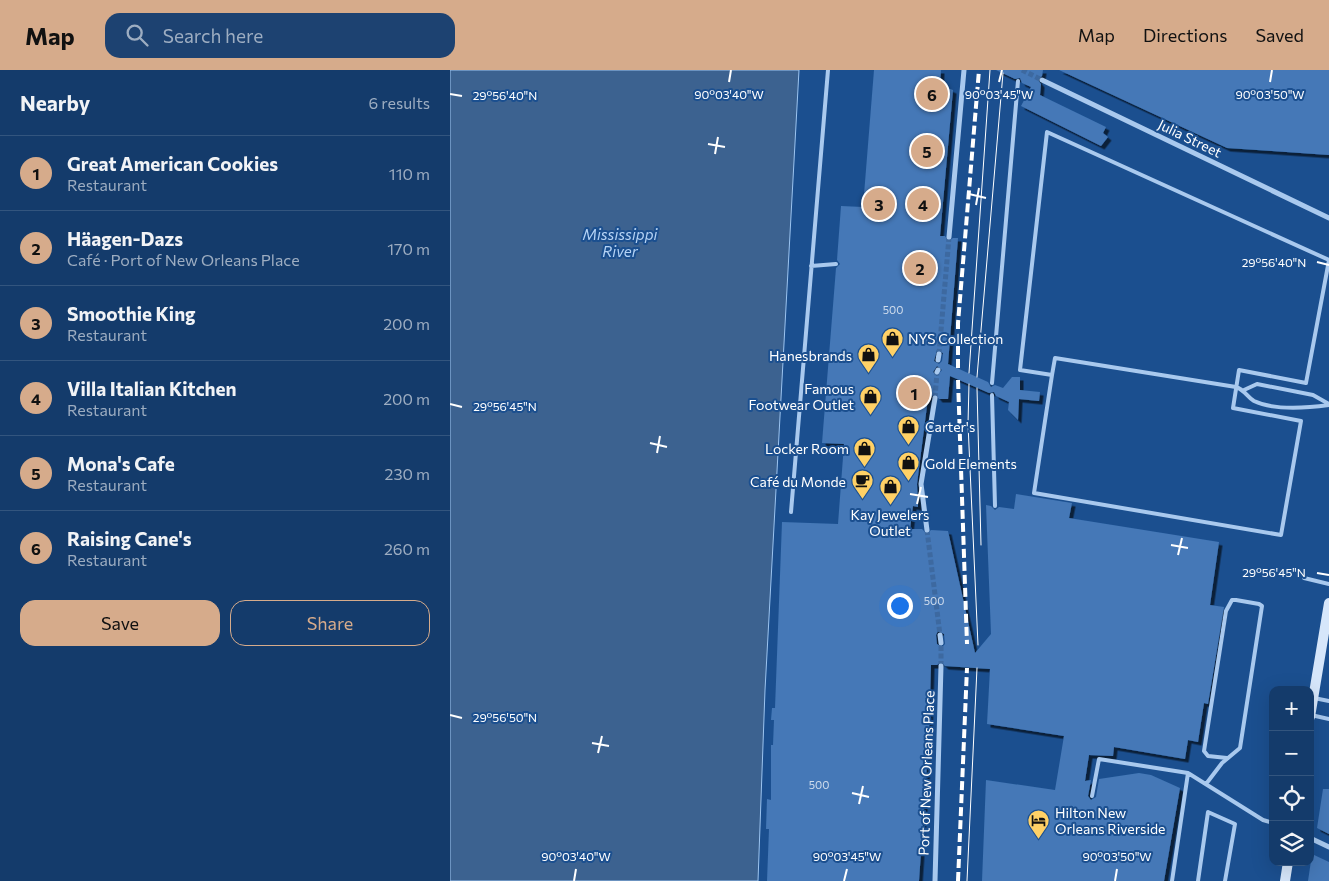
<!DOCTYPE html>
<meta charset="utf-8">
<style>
:root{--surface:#143b6b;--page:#1d4271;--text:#f1f3f6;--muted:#9dadc1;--line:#33557e;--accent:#d6ab8b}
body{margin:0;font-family:Commissioner,sans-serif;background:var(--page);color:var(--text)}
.controls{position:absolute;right:15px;bottom:15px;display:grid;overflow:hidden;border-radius:10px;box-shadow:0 5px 20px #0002}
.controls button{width:45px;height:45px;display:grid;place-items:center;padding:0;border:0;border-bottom:1px solid var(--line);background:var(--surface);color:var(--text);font:25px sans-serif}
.you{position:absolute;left:449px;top:535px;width:18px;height:18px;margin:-12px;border:4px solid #fff;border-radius:50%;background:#1a73e8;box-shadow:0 0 0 8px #1a73e833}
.badge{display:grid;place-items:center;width:32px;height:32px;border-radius:50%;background:var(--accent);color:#111;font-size:16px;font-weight:700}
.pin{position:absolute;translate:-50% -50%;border:2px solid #fff;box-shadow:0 1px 5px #0006}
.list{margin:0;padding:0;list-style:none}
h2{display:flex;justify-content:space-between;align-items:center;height:65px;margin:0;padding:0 20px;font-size:21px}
h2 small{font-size:16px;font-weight:400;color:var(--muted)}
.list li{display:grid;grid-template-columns:32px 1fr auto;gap:15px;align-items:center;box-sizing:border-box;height:75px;padding:0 20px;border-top:1px solid var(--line)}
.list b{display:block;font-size:19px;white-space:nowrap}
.list p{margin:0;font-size:16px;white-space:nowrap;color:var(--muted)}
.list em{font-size:16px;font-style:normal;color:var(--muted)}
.actions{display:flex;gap:10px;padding:15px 20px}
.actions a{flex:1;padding:11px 0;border:1px solid var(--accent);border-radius:15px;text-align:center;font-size:18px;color:var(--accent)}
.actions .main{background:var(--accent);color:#111}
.icon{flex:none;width:28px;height:28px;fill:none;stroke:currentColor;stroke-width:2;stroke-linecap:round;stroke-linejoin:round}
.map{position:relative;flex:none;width:879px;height:811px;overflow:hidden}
header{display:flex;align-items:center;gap:30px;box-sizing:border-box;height:70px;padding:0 25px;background:var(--accent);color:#111}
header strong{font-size:24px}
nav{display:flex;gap:28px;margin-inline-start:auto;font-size:18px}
.search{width:350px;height:45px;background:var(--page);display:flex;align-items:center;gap:12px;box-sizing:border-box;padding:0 18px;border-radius:15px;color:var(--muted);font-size:19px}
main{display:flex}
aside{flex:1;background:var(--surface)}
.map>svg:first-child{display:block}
.water{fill:#3c6290;stroke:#9cc4f0}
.building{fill:#4478b7;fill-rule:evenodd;filter:url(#shadow)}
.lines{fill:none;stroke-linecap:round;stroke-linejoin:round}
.street-tunnel{stroke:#3d69a0;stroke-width:5;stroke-dasharray:5 2.5;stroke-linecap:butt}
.lane{stroke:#a9c9ee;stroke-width:4}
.street{stroke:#a9c9ee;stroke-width:5}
.secondary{stroke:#d6e6fa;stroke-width:10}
.tram{stroke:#fff;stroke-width:1}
.rail{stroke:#fff;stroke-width:4;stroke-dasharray:9 4;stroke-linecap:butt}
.ticks{fill:none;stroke:#fff;stroke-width:2}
.labels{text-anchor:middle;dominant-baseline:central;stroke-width:4;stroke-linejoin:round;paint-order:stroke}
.number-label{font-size:11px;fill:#d0dded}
.street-label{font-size:14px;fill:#fff;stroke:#1b4f8f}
.poi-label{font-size:14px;fill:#fff;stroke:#1b4f8f;text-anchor:start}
.water-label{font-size:15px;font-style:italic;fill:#b5d3f5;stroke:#1b4f8f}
.ticks-label{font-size:12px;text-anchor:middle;fill:#fff;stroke:#1b4f8f;stroke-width:4;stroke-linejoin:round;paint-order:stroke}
</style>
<header>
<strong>Map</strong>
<div class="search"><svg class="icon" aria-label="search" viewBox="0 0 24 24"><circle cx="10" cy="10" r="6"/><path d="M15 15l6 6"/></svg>Search here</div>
<nav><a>Map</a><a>Directions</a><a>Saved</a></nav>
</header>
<main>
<aside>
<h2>Nearby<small>6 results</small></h2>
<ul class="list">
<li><span class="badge">1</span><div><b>Great American Cookies</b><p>Restaurant</p></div><em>110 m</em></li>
<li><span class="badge">2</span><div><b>Häagen-Dazs</b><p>Café · Port of New Orleans Place</p></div><em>170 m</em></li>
<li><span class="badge">3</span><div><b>Smoothie King</b><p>Restaurant</p></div><em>200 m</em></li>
<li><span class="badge">4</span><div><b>Villa Italian Kitchen</b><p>Restaurant</p></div><em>200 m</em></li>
<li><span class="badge">5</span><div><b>Mona's Cafe</b><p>Restaurant</p></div><em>230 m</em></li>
<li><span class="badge">6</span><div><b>Raising Cane's</b><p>Restaurant</p></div><em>260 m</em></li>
</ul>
<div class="actions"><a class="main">Save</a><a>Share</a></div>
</aside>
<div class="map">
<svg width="879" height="811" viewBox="0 0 879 811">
<defs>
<filter id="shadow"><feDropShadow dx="3.5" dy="3.5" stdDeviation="0" flood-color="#0009"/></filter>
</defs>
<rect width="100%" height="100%" fill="#1b4f8f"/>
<path class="water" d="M0 0H349L315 620 308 811H0Z"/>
<path class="building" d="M424 0H491L490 15 503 20 490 166H495L498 171 503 168H508L498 294 538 312 541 317 545 315 553 318 562 307H570V320L590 322 589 331 569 329 568 350 558 340 559 332 546 326 544 322 539 323 500 306 498 329H489L485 324 478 328 467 414 468 437 463 436 460 459H472L477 464 481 460 498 461 525 583 541 564 536 435 541 436 545 440 549 437 564 439 566 424 622 433 619 448 769 472 760 535 774 537 758 634 754 633 748 672 738 670 735 689 664 677 663 686 639 685 635 711 641 710 638 726 641 730 646 727 649 709 689 703 701 705 730 718 714 811H532L536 710 605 720 614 666 537 654 540 599 495 596 491 592 487 595H481L479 665 469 811H317L319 759H316L317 729 321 730V675H323L324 650H321L322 638H325L332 452 388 454 394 374 372 373 386 198 390 194 387 190 391 136 413 137ZM487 280 493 283 492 291 489 294 484 291ZM487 296 492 300 487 306 483 302ZM488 561 494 564 495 574 492 577 487 574 486 565Z
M546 0H593L592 6 588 10 591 14 590 25 656 57 653 63 658 67 651 76 571 36 581 17 572 13 570 8 565 9Z
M609 0H879V85L777 78Z
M873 719H879V764L867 758Z
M862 784 879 792V811H858Z"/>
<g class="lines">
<path class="street-tunnel" d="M572 0 592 10
M489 284 499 167
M485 328 487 302
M477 460 490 565
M491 596V573"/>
<path class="lane" d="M361 196 386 194
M602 305 584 423 831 465 851 351 783 338 789 300 856 313 879 190 597 62 570 300 602 305 605 288 786 317C795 320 797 327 804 331 825 341 857 338 879 335
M542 313 568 11
M794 320 807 314 863 325 879 334
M542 325 545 436
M341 442 378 0
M854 508 879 514
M864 628 879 631
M861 645 879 649
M756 714 772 693 790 678 812 536 809 534 786 530H782L776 541 754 681 758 686 777 688
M642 726 649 689 738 703 813 750 823 753
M722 811 738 703
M748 811 758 742 785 754 775 811"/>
<path class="street" d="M592 10 879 148
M499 167 514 0
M488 290 489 284
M487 302 488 300
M477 460 471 414 485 328
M490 565 491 573
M860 768 879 777
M485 811 491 596"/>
<path class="secondary" d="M860 647 879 533
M835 811 838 792"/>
<path class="tram" d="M519 303 540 0
M527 307 553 3
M519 314 518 354 528 575
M527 318 531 475
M517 811 527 598"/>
<path class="rail" d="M508 298V253L529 0
M508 310 517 574
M508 811 517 598"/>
</g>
<path class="ticks" d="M279 12 281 0M549 12 552 0M820 12 822 0M0 24 12 26M258 74 275 77M265 84 268 67M519 124 536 128M526 135 529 118M867 192 879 195M0 334 12 337M200 373 217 377M207 383 210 366M460 424 478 427M467 434 471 417M721 475 738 478M728 485 732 468M867 503 879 505M0 645 12 648M142 673 159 676M148 683 152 666M402 723 419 727M409 734 413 716M124 811 126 799M394 811 397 799M665 811 667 799"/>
<defs>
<symbol id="shop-pin" viewBox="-11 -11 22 30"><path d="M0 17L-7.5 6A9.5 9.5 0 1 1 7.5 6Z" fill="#ffd166" stroke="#1b4f8f"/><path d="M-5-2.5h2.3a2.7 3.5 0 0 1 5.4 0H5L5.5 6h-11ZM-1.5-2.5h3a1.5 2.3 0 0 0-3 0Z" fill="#111"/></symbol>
<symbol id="cafe-pin" viewBox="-11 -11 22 30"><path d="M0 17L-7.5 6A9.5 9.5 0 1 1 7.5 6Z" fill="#ffd166" stroke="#1b4f8f"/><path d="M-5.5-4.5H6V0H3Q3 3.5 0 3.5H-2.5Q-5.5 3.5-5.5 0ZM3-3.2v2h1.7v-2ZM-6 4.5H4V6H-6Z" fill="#111"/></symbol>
<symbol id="hotel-pin" viewBox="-11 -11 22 30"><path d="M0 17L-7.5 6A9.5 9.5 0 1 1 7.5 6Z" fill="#ffd166" stroke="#1b4f8f"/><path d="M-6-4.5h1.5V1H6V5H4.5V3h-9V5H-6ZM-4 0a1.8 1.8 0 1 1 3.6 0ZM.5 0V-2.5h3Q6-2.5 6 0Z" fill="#111"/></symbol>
</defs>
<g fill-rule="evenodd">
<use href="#shop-pin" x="430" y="256" width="25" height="34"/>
<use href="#shop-pin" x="406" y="272" width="25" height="34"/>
<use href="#shop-pin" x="408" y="314" width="25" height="34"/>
<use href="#shop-pin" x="446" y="344" width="25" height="34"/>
<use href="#shop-pin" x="402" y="366" width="25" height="34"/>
<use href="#shop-pin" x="446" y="380" width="25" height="34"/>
<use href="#cafe-pin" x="400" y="398" width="25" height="34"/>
<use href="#shop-pin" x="428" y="404" width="25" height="34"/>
<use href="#hotel-pin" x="576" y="738" width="25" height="34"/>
</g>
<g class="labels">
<g class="number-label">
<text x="443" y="239">500</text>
<text x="484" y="530">500</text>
<text x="369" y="714">500</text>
</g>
<g class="street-label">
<text transform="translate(740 68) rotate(26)">Julia Street</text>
<text transform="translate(476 703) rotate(-88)">Port of New Orleans Place</text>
</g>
<g class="poi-label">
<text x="458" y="268">NYS Collection</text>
<text x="402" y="285" text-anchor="end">Hanesbrands</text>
<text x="404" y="318" text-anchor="end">Famous<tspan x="404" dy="16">Footwear Outlet</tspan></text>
<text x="475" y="356">Carter's</text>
<text x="399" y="378" text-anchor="end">Locker Room</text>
<text x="475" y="393">Gold Elements</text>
<text x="396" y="411" text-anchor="end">Café du Monde</text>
<text x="440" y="444" text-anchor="middle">Kay Jewelers<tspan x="440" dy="16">Outlet</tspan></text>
<text x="605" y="742">Hilton New<tspan x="605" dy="16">Orleans Riverside</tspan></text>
</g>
<g class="water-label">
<text x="170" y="164">Mississippi<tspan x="170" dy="17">River</tspan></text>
</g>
</g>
<g class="ticks-label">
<text x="279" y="29">90°03'40"W</text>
<text x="549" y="29">90°03'45"W</text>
<text x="820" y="29">90°03'50"W</text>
<text x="55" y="30">29°56'40"N</text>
<text x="824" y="197">29°56'40"N</text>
<text x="55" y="341">29°56'45"N</text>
<text x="824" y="507">29°56'45"N</text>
<text x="55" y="652">29°56'50"N</text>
<text x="126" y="791">90°03'40"W</text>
<text x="397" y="791">90°03'45"W</text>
<text x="667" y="791">90°03'50"W</text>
</g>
</svg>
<div class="controls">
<button>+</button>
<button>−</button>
<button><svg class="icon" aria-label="locate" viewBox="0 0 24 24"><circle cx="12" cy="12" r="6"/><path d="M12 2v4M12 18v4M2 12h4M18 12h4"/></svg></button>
<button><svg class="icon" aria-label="layers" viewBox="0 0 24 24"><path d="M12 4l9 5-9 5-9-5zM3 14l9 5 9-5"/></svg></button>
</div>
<div class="you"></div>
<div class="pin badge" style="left:464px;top:323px">1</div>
<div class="pin badge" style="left:470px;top:198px">2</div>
<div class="pin badge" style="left:429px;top:134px">3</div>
<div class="pin badge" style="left:473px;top:134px">4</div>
<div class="pin badge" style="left:477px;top:81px">5</div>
<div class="pin badge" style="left:482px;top:24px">6</div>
</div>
</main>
